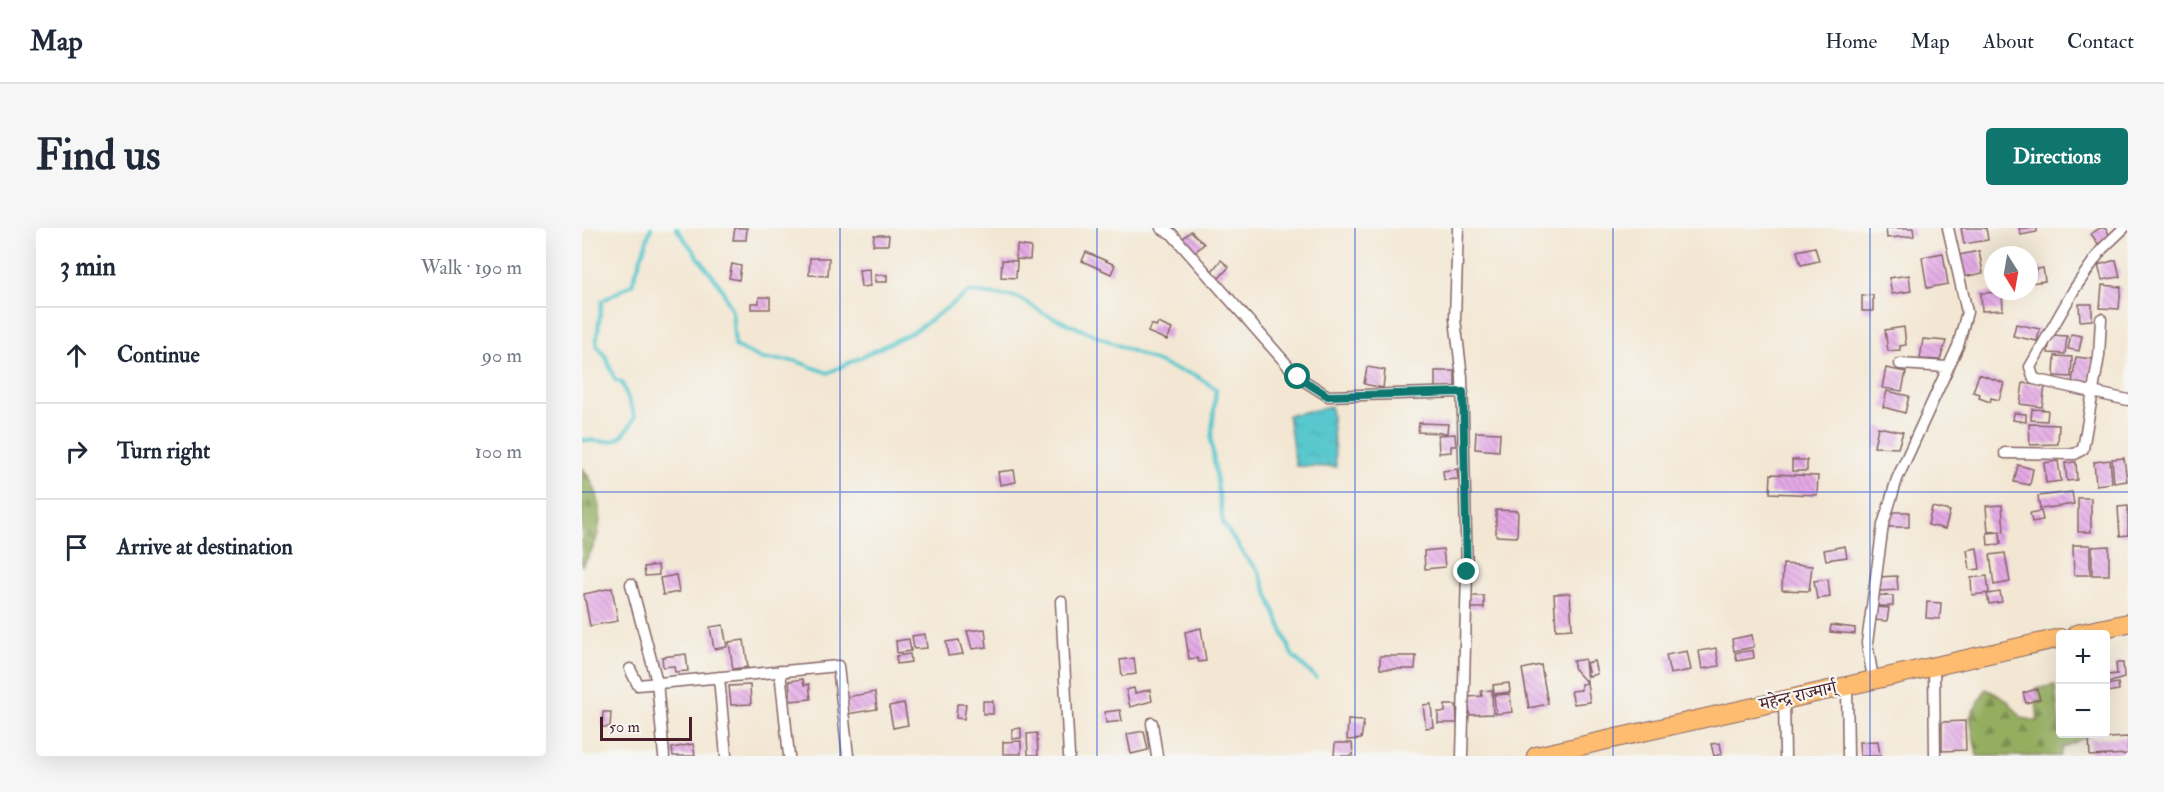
<!DOCTYPE html>
<meta charset="utf-8">
<style>
:root{--surface:#fff;--page:#f6f6f7;--text:#1f2937;--muted:#747a83;--line:#e0e1e3;--accent:#0f766e}
body{margin:0;font-family:"IM FELL Double Pica","Noto Serif Devanagari",serif;background:var(--page);color:var(--text)}
.controls{position:absolute;right:18px;bottom:18px;display:grid;overflow:hidden;border-radius:6px;box-shadow:0 6px 24px #0002}
.controls button{width:54px;height:54px;display:grid;place-items:center;padding:0;border:0;border-bottom:2px solid var(--line);background:var(--surface);color:var(--text);font:30px sans-serif}
.compass{position:absolute;left:1402px;top:18px;width:54px;height:54px;border-radius:50%;background:var(--surface);box-shadow:0 6px 24px #0002;rotate:169deg}
.scale{position:absolute;left:18px;bottom:15px;width:92px;box-sizing:border-box;padding-left:6px;border:3px solid #4a1f2b;border-top:0;font-size:16px;line-height:21px;white-space:nowrap;color:#4a1f2b;-webkit-text-stroke:4px #f6f6f2;paint-order:stroke}
.stop{position:absolute;width:18px;height:18px;margin:-14px;border:4px solid #0f766e;border-radius:50%;background:#fff}
.stop.end{background:#0f766e;border-color:#fff;box-shadow:0 2px 6px #0008}
.list{margin:0;padding:0;list-style:none}
h2{display:flex;justify-content:space-between;align-items:center;height:78px;margin:0;padding:0 24px;font-size:26px}
h2 small{font-size:20px;font-weight:400;color:var(--muted)}
.list li{display:grid;grid-template-columns:39px 1fr auto;gap:18px;align-items:center;box-sizing:border-box;height:96px;padding:0 24px;border-top:2px solid var(--line)}
.list b{display:block;font-size:22px;white-space:nowrap}
.list em{font-size:20px;font-style:normal;color:var(--muted)}
.icon{flex:none;width:33px;height:33px;fill:none;stroke:currentColor;stroke-width:2;stroke-linecap:round;stroke-linejoin:round}
.map{position:relative;flex:none;width:1546px;height:528px;overflow:hidden;border-radius:6px}
header{display:flex;align-items:center;gap:36px;box-sizing:border-box;height:84px;padding:0 30px;background:var(--surface);border-bottom:2px solid var(--line)}
header strong{font-size:28px}
nav{display:flex;gap:33px;margin-inline-start:auto;font-size:21px}
.intro{display:flex;align-items:center;justify-content:space-between;box-sizing:border-box;height:144px;padding:0 36px}
h1{margin:0;font-size:42px}
.button{padding:15px 27px;border-radius:6px;background:var(--accent);color:#fff;font-size:21px;font-weight:700}
main{display:flex;gap:36px;padding:0 36px}
aside{flex:1;background:var(--surface);border-radius:6px;box-shadow:0 6px 24px #0002}
.map>svg:first-child{display:block}
.forest{fill:url(#forest-firs);stroke:#6f6646;stroke-width:1.5}
.water{fill:url(#water-ripples);stroke:#52737c;stroke-width:1.5}
.lines{fill:none;stroke-linecap:round;stroke-linejoin:round}
.stream{stroke:#59c7ce;stroke-width:4}
.building{fill:url(#building-back-hatch)}
.minor-casing{stroke:#856566;stroke-width:13}
.trunk-casing{stroke:#856566;stroke-width:20}
.minor{stroke:#fff;stroke-width:10}
.trunk{stroke:#febc70;stroke-width:18}
.route{stroke:#0f766e;stroke-width:8}
.grid{fill:none;stroke:#1d4ed8;stroke-width:1.5;stroke-opacity:0.55}
.labels{text-anchor:middle;dominant-baseline:central;stroke-width:4.5;stroke-linejoin:round;paint-order:stroke}
.street-label{font-size:18px;fill:#4a1f2b;stroke:#f6f6f2}
</style>
<header>
<strong>Map</strong>
<nav><a>Home</a><a>Map</a><a>About</a><a>Contact</a></nav>
</header>
<div class="intro"><h1>Find us</h1><a class="button">Directions</a></div>
<main>
<aside>
<h2>3 min<small>Walk · 190 m</small></h2>
<ul class="list">
<li><svg class="icon" aria-label="ahead" viewBox="0 0 24 24"><path d="M12 20V5M6 11l6-6 6 6"/></svg><div><b>Continue</b></div><em>90 m</em></li>
<li><svg class="icon" aria-label="right" viewBox="0 0 24 24"><path d="M7 20v-9h11M14 6l5 5-5 5"/></svg><div><b>Turn right</b></div><em>100 m</em></li>
<li><svg class="icon" aria-label="arrive" viewBox="0 0 24 24"><path d="M6 21V4h12l-3 4 3 4H6"/></svg><div><b>Arrive at destination</b></div></li>
</ul>
</aside>
<div class="map">
<svg width="1546" height="528" viewBox="0 0 1546 528">
<defs>
<pattern id="forest-firs" width="22" height="20" patternUnits="userSpaceOnUse" patternTransform="scale(1.5)"><rect width="22" height="20" fill="#94ae60"/><path d="M5 1l3.5 6h-7zM16 11l3.5 6h-7z" fill="#7b8d4f"/></pattern>
<pattern id="water-ripples" width="26" height="14" patternUnits="userSpaceOnUse" patternTransform="scale(1.5)"><rect width="26" height="14" fill="#59c7ce"/><path d="M2 4q2-2 4 0t4 0M15 11q2-2 4 0t4 0" fill="none" stroke="#4faab1"/></pattern>
<pattern id="building-back-hatch" width="6" height="6" patternUnits="userSpaceOnUse" patternTransform="scale(1.5)"><rect width="6" height="6" fill="#e5aae7"/><path d="M-1 5l2 2M0 0l6 6M5-1l2 2" fill="none" stroke="#bc8abb"/></pattern>
</defs>
<rect width="100%" height="100%" fill="#f6f6f2"/>
<filter id="ink" filterUnits="userSpaceOnUse"><feTurbulence type="fractalNoise" baseFrequency=".0167" numOctaves="2"/><feDisplacementMap in="SourceGraphic" scale="12" xChannelSelector="R" yChannelSelector="G"/><feConvolveMatrix kernelMatrix="1 2 1 2 8 2 1 2 1" color-interpolation-filters="sRGB"/></filter>
<filter id="wash" filterUnits="userSpaceOnUse"><feTurbulence type="fractalNoise" baseFrequency=".008" numOctaves="4" result="noise"/><feDisplacementMap in="SourceGraphic" scale="24" xChannelSelector="R" yChannelSelector="G"/><feGaussianBlur stdDeviation="1.35" result="paint"/><feColorMatrix in="noise" values="0 0 0 0 0 0 0 0 0 0 0 0 0 0 0 0 0 1.4 0 .05"/><feComposite in="paint" operator="in"/></filter>
<g filter="url(#wash)">
<rect width="100%" height="100%" fill="#f3e7d3"/>
<path class="forest" d="M0 240C25 270 23 307 0 338Z
M1473 457 1478 506H1510L1480 520 1478 528H1395L1388 489 1404 461 1424 471 1440 490 1456 493 1453 461Z"/>
<path class="water" d="M749 179 754 239 714 238 706 187Z"/>
<g class="lines">
<path class="stream" d="M94 0 139 59 150 83 153 118 180 131 214 133 246 145 333 103 387 64 435 69 463 86 592 141 613 147 634 161 629 212 641 295 665 331 676 342 710 427 734 450
M0 212C31 214 37 219 53 189L40 155 33 152 24 129 14 116 20 73 50 56 69 0"/>
</g>
<g id="blocks">
<path class="building" d="M153 0H165L164 12H151Z
M1304 0H1331L1332 8 1305 10Z
M1379 0H1404L1406 12 1382 16Z
M1437 0H1455V4L1439 7Z
M1518 0H1523L1529 9 1517 17 1509 6Z
M609 3 622 16 611 26 598 13Z
M292 7H307L306 17H291Z
M435 17 449 19 448 32 434 31Z
M1233 19 1237 33 1219 37 1215 23Z
M1397 23 1401 45 1381 49 1377 27Z
M504 24 533 37 529 46 500 33Z
M1361 25 1366 56 1345 60 1340 29Z
M228 30H247L246 48 227 47Z
M420 32 435 33 434 50 419 49Z
M639 32 647 39 637 50 629 44Z
M1534 32 1538 49 1520 52 1516 37Z
M150 36 159 38 157 52 147 50Z
M1461 40 1463 53 1448 55 1447 43Z
M287 41 288 58 279 59 277 42Z
M293 47H305V54H293Z
M1327 47 1329 63 1310 66 1307 50Z
M1520 57 1539 59 1537 81 1518 80Z
M1420 64 1421 82 1400 83 1399 65Z
M1291 67V83H1280V68Z
M177 69H188V81H169V75H177Z
M1497 76H1510V92L1498 93Z
M576 95 590 101 585 112 566 104 569 96 574 98Z
M1434 96 1458 101 1455 113 1431 108Z
M1322 99 1324 117 1318 118V122L1306 123 1303 102Z
M1489 106 1500 108 1497 123 1486 121Z
M1468 107 1485 108 1483 126 1466 125Z
M1341 111 1364 113 1358 132 1338 131Z
M1473 128 1490 129 1489 149 1472 148Z
M1494 129 1511 131 1507 158 1490 155Z
M785 139 803 142 801 160 782 156Z
M1304 140 1324 144 1320 163 1300 160Z
M853 143H873V161H853Z
M1397 146 1422 155 1417 172 1409 170 1408 174 1397 170 1398 166 1391 164Z
M1441 155 1463 158 1460 179 1438 176Z
M1305 163 1327 168 1323 185 1301 179Z
M1450 181 1466 182 1465 193 1449 192Z
M1432 185 1444 186V194L1431 192Z
M837 195 866 196 865 205 836 204Z
M1447 196 1477 197 1476 216 1448 217Z
M1296 199 1321 204 1316 220 1292 219Z
M894 204 918 205 917 223 893 221Z
M873 206 874 218H869V224L857 225 856 207Z
M1542 230 1545 253 1532 255 1530 231Z
M1210 232H1225V243H1210Z
M1528 232 1530 255 1514 257 1512 234Z
M1476 233 1479 253 1464 255 1462 235Z
M1494 234 1495 252 1485 253 1483 235Z
M1436 237 1451 241 1448 257 1432 254Z
M875 241 876 251 862 252 861 243Z
M432 242 434 254 418 257 416 244Z
M1189 246 1236 248 1235 267 1188 265Z
M1490 264 1492 276 1458 281 1456 268Z
M1496 270H1509V304H1496Z
M1420 277 1422 303 1406 304 1404 278Z
M1546 278V307L1538 308 1536 279Z
M1350 279 1368 283 1363 301 1346 297Z
M914 282 936 283 935 309 914 308Z
M1459 283 1461 292 1450 294 1448 285Z
M1306 284H1327V299H1306Z
M1418 304 1419 316 1406 317 1405 305Z
M1491 317H1508V347H1492Z
M1263 318 1265 329 1244 332 1242 322Z
M1527 318V347H1510V319Z
M1395 320 1398 341 1388 342 1385 322Z
M861 321 863 339 843 341 842 323Z
M1423 325 1428 354 1412 357 1408 327Z
M1201 336 1230 338 1227 363 1200 362Z
M76 337 77 347 63 348 62 339Z
M94 347 97 364 81 367 78 350Z
M1315 348 1316 362 1297 363 1296 349Z
M1405 348 1407 365 1390 367 1389 350Z
M1246 351 1248 369 1235 371 1232 353Z
M30 360 36 393 8 398 2 366Z
M1418 364 1420 374 1407 376 1405 366Z
M988 365 990 401 974 402 972 366Z
M1294 367 1311 368V378H1294Z
M885 368H902V380H885Z
M1345 374 1359 375 1358 391 1344 390Z
M1292 379 1307 380 1305 393 1291 392Z
M141 397 145 419 132 421 128 399Z
M1249 397 1273 400V406L1248 404Z
M619 400 624 433 617 434 615 430 607 431 603 404Z
M403 401 405 419 390 421 385 403Z
M343 406 345 420 332 421 330 408Z
M1170 407 1172 419 1152 423 1150 411Z
M327 411 329 423 315 425 314 413Z
M162 412 166 439 151 441 147 414Z
M377 412 381 426 366 428 364 414Z
M1134 420 1137 438 1120 441 1117 423Z
M1171 422 1172 430 1155 433 1153 425Z
M1105 423 1109 442 1088 446 1084 427Z
M104 426 106 443 93 444 92 438 81 439 80 429Z
M328 426 329 434 315 436 314 428Z
M798 428H834L833 441H798Z
M552 430 554 446 540 448 538 432Z
M1003 431 1005 455 993 442 991 433Z
M1012 433 1015 446 1007 448 1004 435Z
M1534 435H1541L1542 450 1526 455 1525 447 1535 446Z
M959 437 966 476 947 480 940 441Z
M221 451 222 457 227 456 229 471 209 473 207 453Z
M927 455 928 464 912 466 911 457Z
M1005 455 1008 474 992 476 989 463 999 462V456Z
M1536 455 1537 462 1525 464 1524 457Z
M168 457 169 476 149 477 147 458Z
M552 460 553 465 568 462 570 473 548 479 544 462Z
M1455 461 1458 471 1444 475 1441 465Z
M910 462 911 486 887 487 886 469 900 468 899 463Z
M293 464 295 481 266 486 264 469Z
M928 466 930 484 914 486 912 467Z
M401 473H411V486H401Z
M322 475 326 497 311 500 307 478Z
M375 476H384L382 491 374 490Z
M849 476 851 499 844 500 841 477Z
M863 477H874L875 495H856V484H863Z
M538 482 540 493 524 495 523 484Z
M21 484H29L28 499H20Z
M766 492 782 493 779 511 765 512Z
M1383 493 1384 522 1360 523V494Z
M439 500V510L430 511V501Z
M562 503 566 522 549 526 545 506Z
M455 505 456 527H446L445 506Z
M1546 509V526L1508 528 1507 511Z
M439 513V526H421V514Z
M1296 513 1298 528H1278L1277 514Z
M753 515H770L771 528H752Z
M1138 515 1140 526 1132 528 1129 516Z
M111 516 113 528H91L90 520Z"/>
</g>
</g>
<g filter="url(#ink)">
<use href="#blocks" fill-opacity="0" stroke="#856566" stroke-width="1.5"/>
<g class="lines">
<defs>
<path id="minor" d="M579 0 590 6 716 149 746 168 881 164
M876 0 873 91 880 149 885 344 880 528
M1542 0 1520 21 1493 60 1448 139 1452 151 1546 172
M1318 136 1366 139
M1423 225 1493 226 1501 221 1517 128 1519 91
M49 356 75 454 82 528
M479 373 487 528
M1352 438 1353 528
M48 441 56 457 256 438 266 528
M198 443 207 528
M137 449 144 528
M1291 451 1285 415 1301 297 1315 251 1376 118 1385 84 1366 0
M1265 457 1266 528
M1202 471 1203 528
M570 495 575 528"/>
<path id="trunk" d="M1494 406 1546 395
M954 528 1478 410"/>
</defs>
<use href="#minor" class="minor-casing"/>
<use href="#trunk" class="trunk-casing"/>
<use href="#minor" class="minor"/>
<use href="#trunk" class="trunk"/>
</g>
</g>
<g class="lines" filter="url(#ink)">
<path class="route" d="M716 149 746 168 881 164 885 344"/>
</g>
<path class="grid" d="M258 0V528M515 0V528M773 0V528M1031 0V528M1288 0V528M0 264H1546"/>
<g class="labels">
<g class="street-label">
<text transform="translate(1216 468) rotate(-13)">महेन्द्र राज्मार्ग्</text>
</g>
</g>
</svg>
<div class="controls">
<button>+</button>
<button>−</button>
</div>
<svg class="compass" viewBox="-18 -18 36 36"><path d="M0-13l5 13h-10z" fill="#e53935"/><path d="M0 13l5-13h-10z" fill="#747a83"/></svg>
<div class="scale">50 m</div>
<div class="stop" style="left:716px;top:149px"></div>
<div class="stop end" style="left:885px;top:344px"></div>
</div>
</main>
